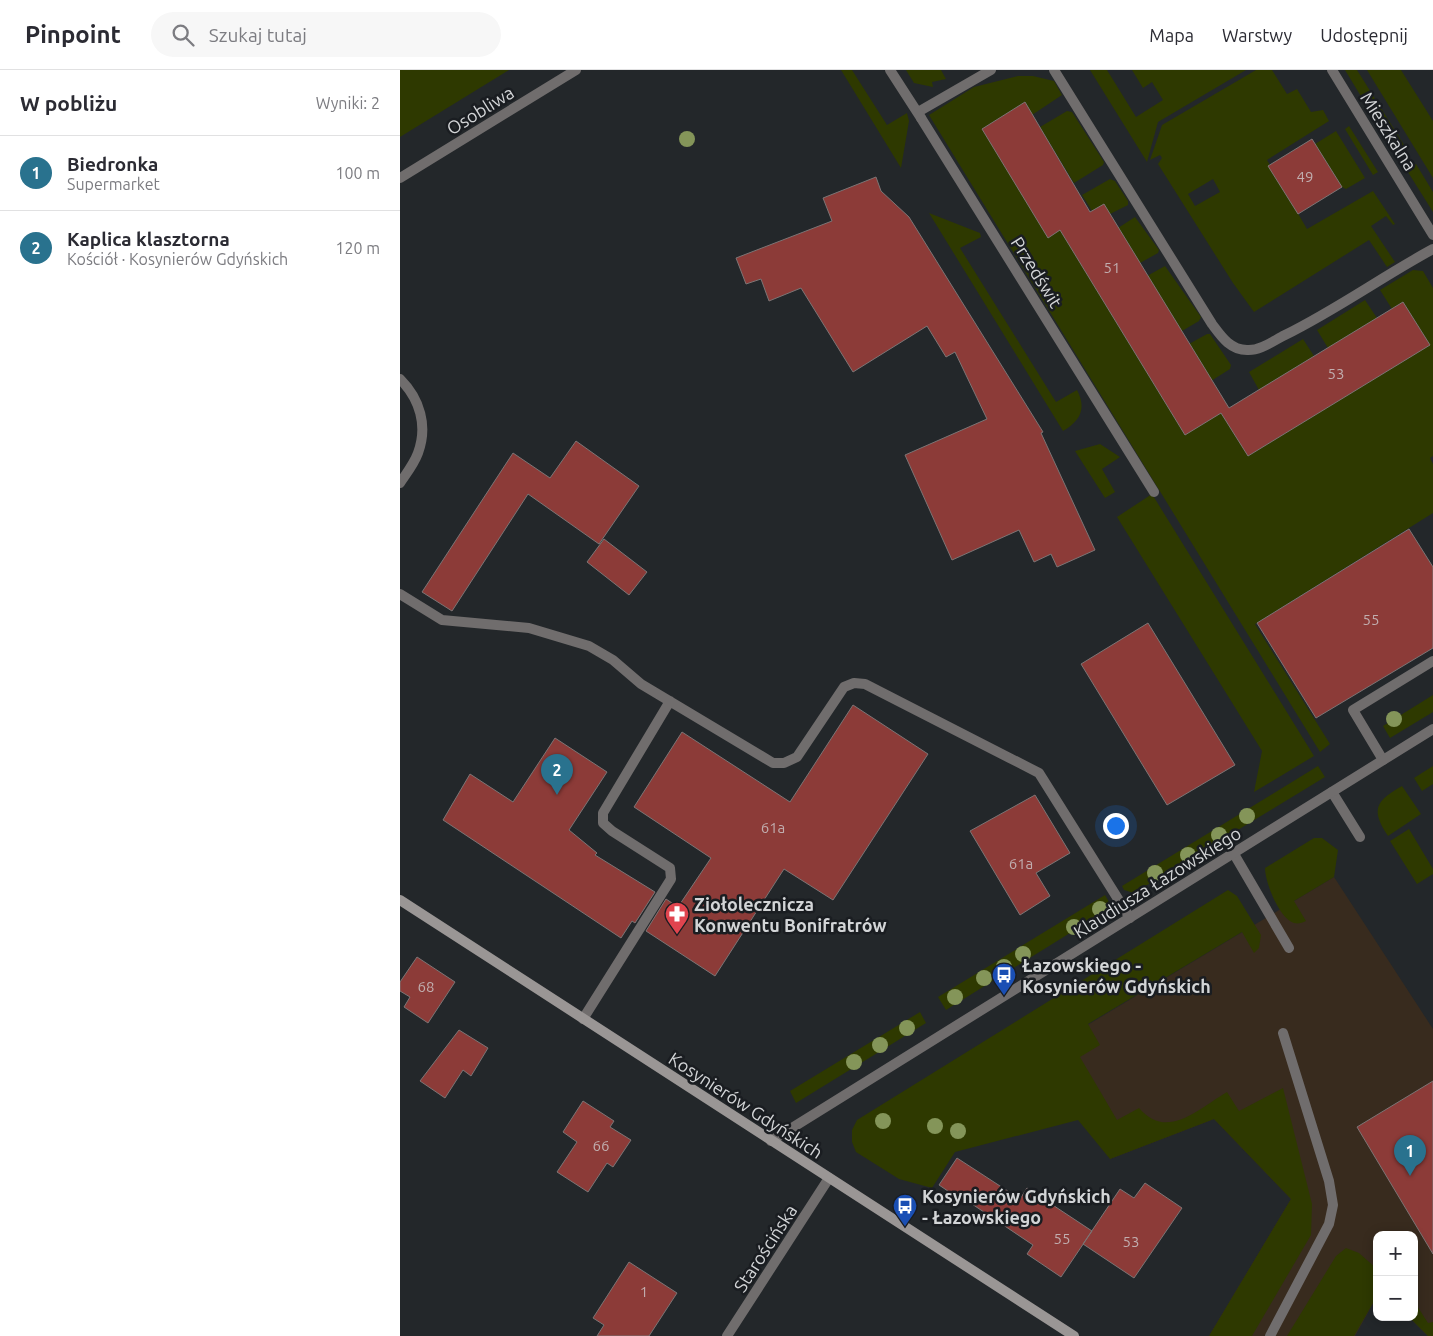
<!DOCTYPE html>
<html lang="pl">
<meta charset="utf-8">
<style>
:root{--surface:#fff;--page:#f7f7f7;--text:#2b2b33;--muted:#7c7c81;--line:#e1e1e2;--accent:#29728e}
body{margin:0;font-family:Ubuntu,sans-serif;background:var(--page);color:var(--text)}
.controls{position:absolute;right:15px;bottom:15px;display:grid;overflow:hidden;border-radius:10px;box-shadow:0 2px 12px #0003}
.controls button{width:45px;height:45px;display:grid;place-items:center;padding:0;border:0;border-bottom:1px solid var(--line);background:var(--surface);color:var(--text);font:25px sans-serif}
.you{position:absolute;left:715px;top:755px;width:18px;height:18px;margin:-12px;border:4px solid #fff;border-radius:50%;background:#1a73e8;box-shadow:0 0 0 8px #1a73e833}
.badge{display:grid;place-items:center;width:32px;height:32px;border-radius:50%;background:var(--accent);color:#fff;font-size:16px;font-weight:700}
.pin{position:absolute;translate:-50% -41px;filter:drop-shadow(0 1px 2px #0008)}
.pin::after{content:'';position:absolute;top:26px;width:18px;height:15px;background:inherit;clip-path:polygon(0 0,100% 0,50% 100%)}
.list{margin:0;padding:0;list-style:none}
h2{display:flex;justify-content:space-between;align-items:center;height:65px;margin:0;padding:0 20px;font-size:21px}
h2 small{font-size:16px;font-weight:400;color:var(--muted)}
.list li{display:grid;grid-template-columns:32px 1fr auto;gap:15px;align-items:center;box-sizing:border-box;height:75px;padding:0 20px;border-top:1px solid var(--line)}
.list b{display:block;font-size:19px;white-space:nowrap}
.list p{margin:0;font-size:16px;white-space:nowrap;color:var(--muted)}
.list em{font-size:16px;font-style:normal;color:var(--muted)}
.icon{flex:none;width:28px;height:28px;fill:none;stroke:currentColor;stroke-width:2;stroke-linecap:round;stroke-linejoin:round}
.map{position:relative;flex:none;width:1033px;height:1266px;overflow:hidden}
header{display:flex;align-items:center;gap:30px;box-sizing:border-box;height:70px;padding:0 25px;background:var(--surface);border-bottom:1px solid var(--line)}
header strong{font-size:24px}
nav{display:flex;gap:28px;margin-inline-start:auto;font-size:18px}
.search{width:350px;height:45px;background:var(--page);display:flex;align-items:center;gap:12px;box-sizing:border-box;padding:0 18px;border-radius:28px;color:var(--muted);font-size:19px}
main{display:flex}
aside{flex:1;background:var(--surface)}
.map>svg:first-child{display:block}
.commercial{fill:#382b1e}
.green{fill:#2e3900;fill-rule:evenodd}
.building{fill:#8c3b38;stroke:#7c7575}
.lines{fill:none;stroke-linecap:round;stroke-linejoin:round}
.lane{stroke:#706d6d;stroke-width:10}
.street{stroke:#706d6d;stroke-width:10}
.secondary{stroke:#9a9695;stroke-width:10}
.tree{fill:#849559}
.labels{text-anchor:middle;dominant-baseline:central;stroke-width:5;stroke-linejoin:round;paint-order:stroke}
.number-label{font-size:15px;fill:#c1aeaf}
.street-label{font-size:18px;fill:#d3d5d7;stroke:#1a1d21}
.poi-label{font-size:18px;font-weight:bold;fill:#d3d5d7;stroke:#1a1d21;text-anchor:start}
</style>
<header>
<strong>Pinpoint</strong>
<div class="search"><svg class="icon" aria-label="search" viewBox="0 0 24 24"><circle cx="10" cy="10" r="6"/><path d="M15 15l6 6"/></svg>Szukaj tutaj</div>
<nav><a>Mapa</a><a>Warstwy</a><a>Udostępnij</a></nav>
</header>
<main>
<aside>
<h2>W pobliżu<small>Wyniki: 2</small></h2>
<ul class="list">
<li><span class="badge">1</span><div><b>Biedronka</b><p>Supermarket</p></div><em>100 m</em></li>
<li><span class="badge">2</span><div><b>Kaplica klasztorna</b><p>Kościół · Kosynierów Gdyńskich</p></div><em>120 m</em></li>
</ul>
</aside>
<div class="map">
<svg width="1033" height="1266" viewBox="0 0 1033 1266">
<rect width="100%" height="100%" fill="#23272a"/>
<path class="commercial" d="M934 807 1033 959V1266H1028L1009 1247H1014V1165H977V1226L955 1266H809L891 1129 814 1049 710 1089 666 968Z"/>
<path class="green" d="M0 0H109L0 67Z
M441 0H452L487 55 507 43 509 51 501 98Z
M506 0H541L546 9 532 12 533 17 514 13Z
M690 0H707L736 47 763 30 752 12 743 18 732 0H846L758 52 747 92Z
M856 0H872L887 24 897 19 911 42 923 40 929 51 867 90 907 159 973 121 995 154 993 155 986 146 971 156 995 192 987 197 969 170 854 242 833 213 758 94 762 88 760 85 750 90 762 55ZM813 109 820 122 795 136 788 124Z
M945 0H957L1006 78 996 84Z
M967 0H1001L1033 51V108Z
M618 6H633L654 11 662 25 632 45 625 33 582 59 649 167 660 160 785 365 821 343 848 386 1029 275 1003 232 992 239 980 220 1013 200 1023 201 1033 218V386L1030 388 1033 394V443L855 554 930 674 920 682 529 45 574 17Z
M667 41 672 42 704 92 703 95 674 113 640 57Z
M949 56 978 102 973 105 945 59Z
M936 61 965 108 946 119 942 117 915 74Z
M1016 94 1033 122V142L1006 99Z
M710 109 715 111 728 131V135L710 144 692 141 682 125Z
M529 143 580 163 581 167 560 178 656 332 677 320C687 339 680 351 663 361Z
M735 147 759 180 758 183 740 193 718 158Z
M765 196 801 247 799 251 782 261 747 206Z
M965 230 977 248 928 278 917 260Z
M807 264H810L831 295 830 299 811 311 789 274Z
M903 269 914 286 859 320 849 302Z
M700 374 720 387 702 399 715 422 705 428 675 381Z
M752 424 914 686 854 722 862 681 717 447Z
M1033 625V642L990 668 983 656Z
M918 696 925 707 734 823 724 820 722 816Z
M1033 696V714L1022 721 1014 708Z
M1002 716 1021 744 988 766C970 739 976 731 1002 716Z
M1009 759 1033 799V804L1017 814 990 771Z
M914 768H922L938 780 934 807 894 831 906 851C902 853 898 854 894 853 879 848 865 812 865 798Z
M828 820 837 826 861 865 859 878 854 883 842 862 688 954 700 975 680 987 717 1050 739 1038C767 1071 798 1039 827 1022L839 1041 883 1018 912 1134 911 1165 852 1266H809L891 1129 814 1049 710 1089 678 1050 555 1082 532 1118 499 1109 456 1082 452 1072V1060L457 1050Z
M705 825 712 837 546 940 538 927Z
M520 942 526 953 396 1033 390 1021Z
M946 1178 959 1183 977 1199V1226L954 1266H887L936 1186Z
M1014 1231 1028 1253 1033 1252V1266H1028L1009 1247H1014Z"/>
<path class="building" d="M625 32 690 142 704 134 829 338 1003 232 1030 275 848 386 821 343 785 365 660 160 648 168 582 59Z
M912 69 942 117 898 144 868 96Z
M476 107 481 121 509 147 643 362 641 363 695 480 657 497 651 484 634 492 619 460 552 490 505 385 587 349 555 282 546 287 527 256 453 302 401 218 369 231 361 209 346 214 336 188 432 151 423 128Z
M176 371 239 416 199 474 128 424 52 541 22 522 113 383 150 408Z
M1009 459 1033 497V578L916 648 857 553Z
M204 469 247 502 229 525 187 492Z
M748 553 835 695 767 735 681 594Z
M453 635 528 684 433 830 384 799 315 906 246 861 266 829 278 837 311 788 234 737 282 662 390 732Z
M155 668 207 702 169 760 197 783 195 785 255 822 235 853 232 851 221 868 43 750 70 704 113 732Z
M635 725 670 783 636 803 650 826 620 845 570 761Z
M17 887 55 912 28 953 4 937 10 927 0 921V912Z
M59 960 88 978 71 1006 63 1000 45 1028 20 1011Z
M1033 1011V1184L957 1057Z
M183 1031 214 1051 210 1057 231 1070 213 1097 207 1093 188 1122 157 1102 177 1072 163 1062Z
M557 1088 620 1129 627 1118 692 1161 661 1207 627 1184 633 1175 569 1132 567 1134 539 1115Z
M745 1113 782 1138 734 1208 683 1174 720 1119 734 1128Z
M229 1192 277 1223 249 1266H197L204 1255 193 1248Z"/>
<g class="lines">
<path class="lane" d="M654 0 812 254C821 266 830 280 847 280 860 281 873 271 885 265 936 240 983 206 1033 179
M518 42 591 0
M521 48 754 422
M0 309C20 329 28 356 18 383 14 394 6 404 0 413
M0 524 42 550 129 558 189 576 213 590 241 614 373 693H384L397 687 444 617 454 613 465 614 639 703 730 848
M983 690 953 640 1033 591
M932 722 960 767
M834 784 889 878
M183 949 271 809 270 798 212 761 203 753V743L270 631
M870 1266 929 1154 933 1135 929 1111 883 963"/>
<path class="street" d="M490 0 521 48
M932 0 1033 165
M0 108 176 0
M371 1071 1033 659
M327 1266 429 1108"/>
<path class="secondary" d="M0 830 674 1266"/>
</g>
<g class="tree">
<circle cx="287" cy="69" r="8"/>
<circle cx="994" cy="649" r="8"/>
<circle cx="847" cy="746" r="8"/>
<circle cx="819" cy="765" r="8"/>
<circle cx="788" cy="785" r="8"/>
<circle cx="755" cy="803" r="8"/>
<circle cx="700" cy="839" r="8"/>
<circle cx="674" cy="857" r="8"/>
<circle cx="623" cy="884" r="8"/>
<circle cx="604" cy="897" r="8"/>
<circle cx="584" cy="908" r="8"/>
<circle cx="555" cy="927" r="8"/>
<circle cx="507" cy="958" r="8"/>
<circle cx="480" cy="975" r="8"/>
<circle cx="454" cy="992" r="8"/>
<circle cx="483" cy="1051" r="8"/>
<circle cx="535" cy="1056" r="8"/>
<circle cx="558" cy="1061" r="8"/>
</g>
<defs>
<symbol id="pharmacy-pin" viewBox="-11 -11 22 30"><path d="M0 17L-7.5 6A9.5 9.5 0 1 1 7.5 6Z" fill="#e0444e" stroke="#1a1d21"/><path d="M-2-6h4v4h4v4h-4v4h-4v-4h-4v-4h4Z" fill="#fff"/></symbol>
<symbol id="bus-pin" viewBox="-11 -11 22 30"><path d="M0 17L-7.5 6A9.5 9.5 0 1 1 7.5 6Z" fill="#1a4fb4" stroke="#1a1d21"/><path d="M-5-6H5V4H4V6H2V4H-2V6H-4V4H-5ZM-3.5-4V0h7V-4ZM-3.5 1.2v1.5H-2V1.2ZM2 1.2v1.5H3.5V1.2Z" fill="#fff"/></symbol>
</defs>
<g fill-rule="evenodd">
<use href="#pharmacy-pin" x="263" y="830" width="28" height="38"/>
<use href="#bus-pin" x="590" y="891" width="28" height="38"/>
<use href="#bus-pin" x="491" y="1122" width="28" height="38"/>
</g>
<g class="labels">
<g class="number-label">
<text x="905" y="106">49</text>
<text x="712" y="197">51</text>
<text x="936" y="303">53</text>
<text x="971" y="549">55</text>
<text x="373" y="757">61a</text>
<text x="621" y="793">61a</text>
<text x="26" y="916">68</text>
<text x="201" y="1075">66</text>
<text x="662" y="1168">55</text>
<text x="731" y="1171">53</text>
<text x="244" y="1221">1</text>
</g>
<g class="street-label">
<text transform="translate(80 40) rotate(-32)">Osobliwa</text>
<text transform="translate(989 61) rotate(58)">Mieszkalna</text>
<text transform="translate(637 202) rotate(58)">Przedświt</text>
<text transform="translate(757 812) rotate(-32)">Klaudiusza Łazowskiego</text>
<text transform="translate(346 1035) rotate(33)">Kosynierów Gdyńskich</text>
<text transform="translate(365 1178) rotate(-57)">Starościńska</text>
</g>
<g class="poi-label">
<text x="294" y="834">Ziołolecznicza<tspan x="294" dy="21">Konwentu Bonifratrów</tspan></text>
<text x="622" y="895">Łazowskiego -<tspan x="622" dy="21">Kosynierów Gdyńskich</tspan></text>
<text x="522" y="1126">Kosynierów Gdyńskich<tspan x="522" dy="21">- Łazowskiego</tspan></text>
</g>
</g>
</svg>
<div class="controls">
<button>+</button>
<button>−</button>
</div>
<div class="you"></div>
<div class="pin badge" style="left:1010px;top:1106px">1</div>
<div class="pin badge" style="left:157px;top:725px">2</div>
</div>
</main>
